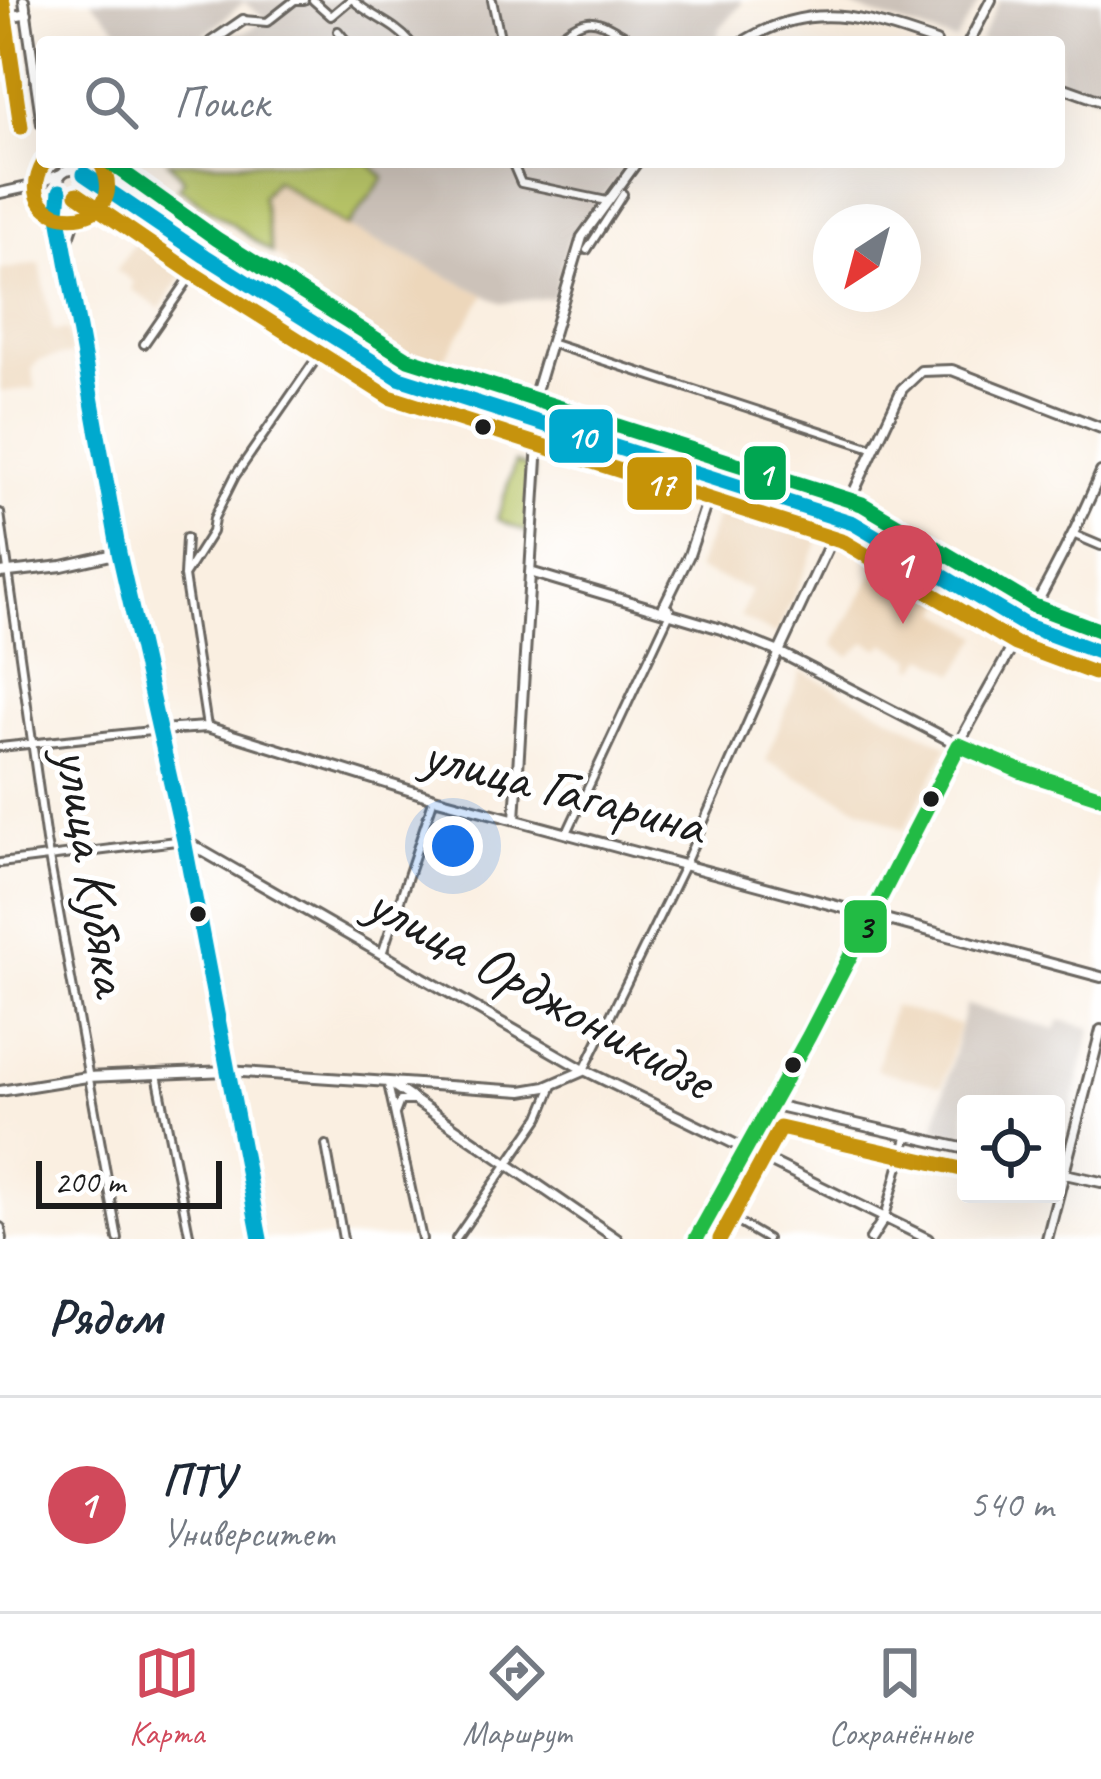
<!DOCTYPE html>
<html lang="ru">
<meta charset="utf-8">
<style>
:root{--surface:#fff;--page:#f2f2f3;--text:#1f2937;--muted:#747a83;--line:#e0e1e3;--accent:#d1495b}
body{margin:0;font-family:Caveat,sans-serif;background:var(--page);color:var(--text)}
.controls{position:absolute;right:36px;bottom:36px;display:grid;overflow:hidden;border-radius:12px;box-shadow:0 12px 48px #0002}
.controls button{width:108px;height:108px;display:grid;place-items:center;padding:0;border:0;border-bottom:3px solid var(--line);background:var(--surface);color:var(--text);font:60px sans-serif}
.compass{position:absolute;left:813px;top:204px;width:108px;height:108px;border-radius:50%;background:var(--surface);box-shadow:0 12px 48px #0002;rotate:216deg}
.scale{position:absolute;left:36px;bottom:30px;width:186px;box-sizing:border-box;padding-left:12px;border:6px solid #1c1c1c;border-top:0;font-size:33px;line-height:42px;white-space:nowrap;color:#1c1c1c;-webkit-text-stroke:9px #fff;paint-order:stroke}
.you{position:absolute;left:453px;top:846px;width:42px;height:42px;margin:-30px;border:9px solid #fff;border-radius:50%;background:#1a73e8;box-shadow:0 0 0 18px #1a73e833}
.badge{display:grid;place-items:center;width:78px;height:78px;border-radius:50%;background:var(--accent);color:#fff;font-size:39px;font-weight:700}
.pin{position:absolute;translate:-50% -99px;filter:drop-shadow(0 3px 6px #0008)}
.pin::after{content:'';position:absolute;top:63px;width:42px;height:36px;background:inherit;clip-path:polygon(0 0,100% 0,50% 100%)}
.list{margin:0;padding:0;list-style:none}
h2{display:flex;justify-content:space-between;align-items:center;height:156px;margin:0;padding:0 48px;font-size:51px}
h2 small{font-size:39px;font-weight:400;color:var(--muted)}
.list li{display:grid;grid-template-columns:78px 1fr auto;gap:36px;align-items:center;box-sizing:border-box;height:216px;padding:0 48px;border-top:3px solid var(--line)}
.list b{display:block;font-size:45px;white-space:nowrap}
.list p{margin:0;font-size:39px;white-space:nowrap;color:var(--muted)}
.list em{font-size:39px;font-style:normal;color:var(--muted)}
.icon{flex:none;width:66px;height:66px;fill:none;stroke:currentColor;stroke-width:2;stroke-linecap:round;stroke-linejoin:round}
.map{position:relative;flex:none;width:1101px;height:1239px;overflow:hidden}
.search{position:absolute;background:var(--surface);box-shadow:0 12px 48px #0002;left:36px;right:36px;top:36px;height:132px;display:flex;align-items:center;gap:30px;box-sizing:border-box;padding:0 42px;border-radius:12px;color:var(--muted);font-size:45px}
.sheet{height:372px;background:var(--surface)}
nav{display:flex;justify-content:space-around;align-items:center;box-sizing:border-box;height:168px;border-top:3px solid var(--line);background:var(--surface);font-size:33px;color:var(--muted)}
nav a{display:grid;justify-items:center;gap:6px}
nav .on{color:var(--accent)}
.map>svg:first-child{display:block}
.built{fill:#edd7bb}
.industrial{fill:#ccc2b9}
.green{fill:#b8c567;stroke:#6a7042;stroke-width:3}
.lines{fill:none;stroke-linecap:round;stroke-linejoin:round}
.street-casing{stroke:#6a6661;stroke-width:12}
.secondary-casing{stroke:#6a6661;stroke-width:14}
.street{stroke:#fff;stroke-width:6}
.secondary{stroke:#fff;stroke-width:8}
.bus-1-casing{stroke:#fff;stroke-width:24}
.bus-2-casing{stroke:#fff;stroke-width:24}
.bus-3-casing{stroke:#fff;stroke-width:24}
.bus-4-casing{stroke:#fff;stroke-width:24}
.bus-1{stroke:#00a9ce;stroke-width:15}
.bus-2{stroke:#c69307;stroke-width:15}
.bus-3{stroke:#00a651;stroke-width:15}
.bus-4{stroke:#2b4;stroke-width:15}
.bus-dot{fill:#1c1c1c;stroke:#fff;stroke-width:4.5}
.labels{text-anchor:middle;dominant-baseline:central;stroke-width:10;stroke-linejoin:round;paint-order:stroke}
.street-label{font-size:57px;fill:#1c1c1c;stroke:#fff}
.line-badge{stroke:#fff;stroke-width:4.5}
.badge-label{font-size:33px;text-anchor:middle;font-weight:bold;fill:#fff}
.pale-badge-label{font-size:33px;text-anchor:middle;font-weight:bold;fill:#111}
</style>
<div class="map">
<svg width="1101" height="1239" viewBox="0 0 1101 1239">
<rect width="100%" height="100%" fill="#fff"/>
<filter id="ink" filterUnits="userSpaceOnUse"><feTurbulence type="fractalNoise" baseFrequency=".00833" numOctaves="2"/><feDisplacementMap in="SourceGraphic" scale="24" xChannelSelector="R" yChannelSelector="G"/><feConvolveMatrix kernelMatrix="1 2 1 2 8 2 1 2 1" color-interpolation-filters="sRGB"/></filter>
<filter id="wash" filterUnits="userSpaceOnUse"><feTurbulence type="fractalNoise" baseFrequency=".004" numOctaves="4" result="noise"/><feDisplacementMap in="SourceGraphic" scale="48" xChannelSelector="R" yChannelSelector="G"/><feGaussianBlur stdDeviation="2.7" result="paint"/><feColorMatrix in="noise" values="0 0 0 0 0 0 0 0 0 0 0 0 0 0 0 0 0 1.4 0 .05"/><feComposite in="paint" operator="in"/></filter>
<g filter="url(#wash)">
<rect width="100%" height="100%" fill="#faefe1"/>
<path class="built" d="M275 180 347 227 485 295 430 380 387 365 271 290 288 265 272 253 264 219 262 196Z
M142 232 189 265 160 309 131 289 134 282 116 270Z
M40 263 53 331 67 330 72 354 39 360 32 368 36 388 0 392V270Z
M728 498 732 506 820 530 822 534 776 635 740 617 751 590 696 570 719 512 717 503Z
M881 562 947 599 941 612 980 636 956 674 926 657 917 668 913 666 914 659 885 643 880 649 866 642 850 656 833 645Z
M801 671 948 746 904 830 766 761Z
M893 1006 960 1025 942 1086 876 1070Z"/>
<path class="industrial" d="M91 0H741L742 4 720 28 716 42H217L226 34 247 32 267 19 244 2 196 42H131Z
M830 0H981L955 41Z
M1000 0H1101V98L1059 83V42H979Z
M368 162H630L568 241 554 297 502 303 347 227 384 179Z
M966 1005 1056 1029 1060 1020 1092 1028 1058 1162 1056 1104H966V1137L935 1128Z"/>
<path class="green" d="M168 162H368L384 178 347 227 275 180 262 196 272 253 178 187 184 180Z
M515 462 534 470 526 532 497 519Z
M945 553 1033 598 1026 611 939 563Z"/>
</g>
<g filter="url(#ink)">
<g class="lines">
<defs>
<path id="street" d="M313 0 331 16 350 0
M353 0C371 17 394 23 410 42
M492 0 501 42
M243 20 267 22 295 0H304
M338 31 347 42
M552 42C593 8 594 20 637 42
M512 162 521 183 607 201
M587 250 623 194
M550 343 872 448
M144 344 205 256
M0 513 46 841 118 1239
M1075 535 1101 546
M186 538 184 576 207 727
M184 576 212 532 214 518 235 476 332 336
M0 747 160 730
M567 833 669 615
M0 863 184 840
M382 954 434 798
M584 1070 684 866 779 652
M157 1074 190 1239
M388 1084 422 1239
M395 1114 400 1101H413
M326 1145 343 1239
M714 1208 767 1239
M885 1217 908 1134
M456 1239 540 1117 554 1083"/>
<path id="secondary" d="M24 0 42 124
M0 19 27 13
M211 42 243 20
M743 42C811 0 861 16 936 42
M969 42 991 0
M1059 86 1101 101
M58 183a14 14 0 1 1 28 0a14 14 0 1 1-28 0Z
M83 173 86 162
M84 174 95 178 205 256 399 378 853 523 1025 625 1101 653
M60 191 58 211 119 553 184 840 260 1239
M0 193 32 186 61 174
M81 196 114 195
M66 246 85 192
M527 421 582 237 637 162
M530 572 721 629 779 652 959 745 1020 771 1101 797
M0 573 62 566 119 553
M669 610 664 606 689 555 714 481
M779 652 902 389 921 371 952 370 1101 428
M160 730 207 727 434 798 1101 977
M515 819 539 426
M185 841 584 1070 928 1239
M391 1084 617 1239
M0 1091 87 1077 227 1071 522 1091 546 1087 583 1071
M769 1104 966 1149
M1056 1172 1101 1182
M0 1228 2 1239
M696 1239C791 1080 871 911 957 747 1006 655 1061 568 1101 472
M871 1239 885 1217
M1047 1239 1101 1030"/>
</defs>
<use href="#street" class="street-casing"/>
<use href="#secondary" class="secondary-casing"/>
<use href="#street" class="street"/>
<use href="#secondary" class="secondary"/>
<defs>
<path id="bus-1" d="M84 174 205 256 399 378 853 523 1025 625 1101 653
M60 191 58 211 119 553 184 840 260 1239"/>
<path id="bus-2" d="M3 3 21 127
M44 162C4 235 140 235 100 162
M77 194 194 274 389 397 844 542 1016 644 1094 673
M720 1239 780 1128 961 1169"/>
<path id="bus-3" d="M109 162 217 239 408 359 862 504 1034 606 1101 631"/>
<path id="bus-4" d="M696 1239 809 1036 959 745 1020 771 1101 797"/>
</defs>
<use href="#bus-1" class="bus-1-casing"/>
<use href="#bus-2" class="bus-2-casing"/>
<use href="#bus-3" class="bus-3-casing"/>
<use href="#bus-4" class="bus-4-casing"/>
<use href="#bus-1" class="bus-1"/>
<use href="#bus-2" class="bus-2"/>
<use href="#bus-3" class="bus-3"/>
<use href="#bus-4" class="bus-4"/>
</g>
</g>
<g class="bus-dot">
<circle cx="483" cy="427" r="10"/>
<circle cx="931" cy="799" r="10"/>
<circle cx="198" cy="914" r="10"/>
<circle cx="793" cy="1065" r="10"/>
</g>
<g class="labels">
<g class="street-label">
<text transform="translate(564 789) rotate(15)">улица Гагарина</text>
<text transform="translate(94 871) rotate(81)">улица Кубяка</text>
<text transform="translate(541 991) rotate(29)">улица Орджоникидзе</text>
</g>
</g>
<g class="line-badge">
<rect x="547" y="407" width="68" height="58" rx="12" fill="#00a9ce"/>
<rect x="742" y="444" width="46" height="58" rx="12" fill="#00a651"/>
<rect x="625" y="455" width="69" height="57" rx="12" fill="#c69307"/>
<rect x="842" y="898" width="47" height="57" rx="12" fill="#2b4"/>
</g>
<g class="badge-label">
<text x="581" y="448">10</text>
<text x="765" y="485">1</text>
<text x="660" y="495">17</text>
</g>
<g class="pale-badge-label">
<text x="865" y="938">3</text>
</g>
</svg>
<div class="controls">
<button><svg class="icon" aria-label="locate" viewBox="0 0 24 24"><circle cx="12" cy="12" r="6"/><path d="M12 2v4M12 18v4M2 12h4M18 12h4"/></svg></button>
</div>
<svg class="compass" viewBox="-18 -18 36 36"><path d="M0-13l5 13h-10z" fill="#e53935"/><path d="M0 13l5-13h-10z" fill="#747a83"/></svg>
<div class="scale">200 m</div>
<div class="you"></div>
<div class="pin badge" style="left:903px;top:624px">1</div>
<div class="search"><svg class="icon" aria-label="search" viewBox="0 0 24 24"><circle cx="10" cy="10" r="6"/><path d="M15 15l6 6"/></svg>Поиск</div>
</div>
<section class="sheet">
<h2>Рядом<small></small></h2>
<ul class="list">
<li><span class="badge">1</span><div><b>ПТУ</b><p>Университет</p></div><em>540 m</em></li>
</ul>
</section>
<nav>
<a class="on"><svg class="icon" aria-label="map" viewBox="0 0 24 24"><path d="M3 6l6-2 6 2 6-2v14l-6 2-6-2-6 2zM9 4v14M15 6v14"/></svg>Карта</a>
<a><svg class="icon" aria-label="directions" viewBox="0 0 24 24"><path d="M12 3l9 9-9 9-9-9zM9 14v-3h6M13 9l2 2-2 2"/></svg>Маршрут</a>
<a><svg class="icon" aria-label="saved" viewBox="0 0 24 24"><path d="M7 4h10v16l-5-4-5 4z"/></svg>Сохранённые</a>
</nav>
